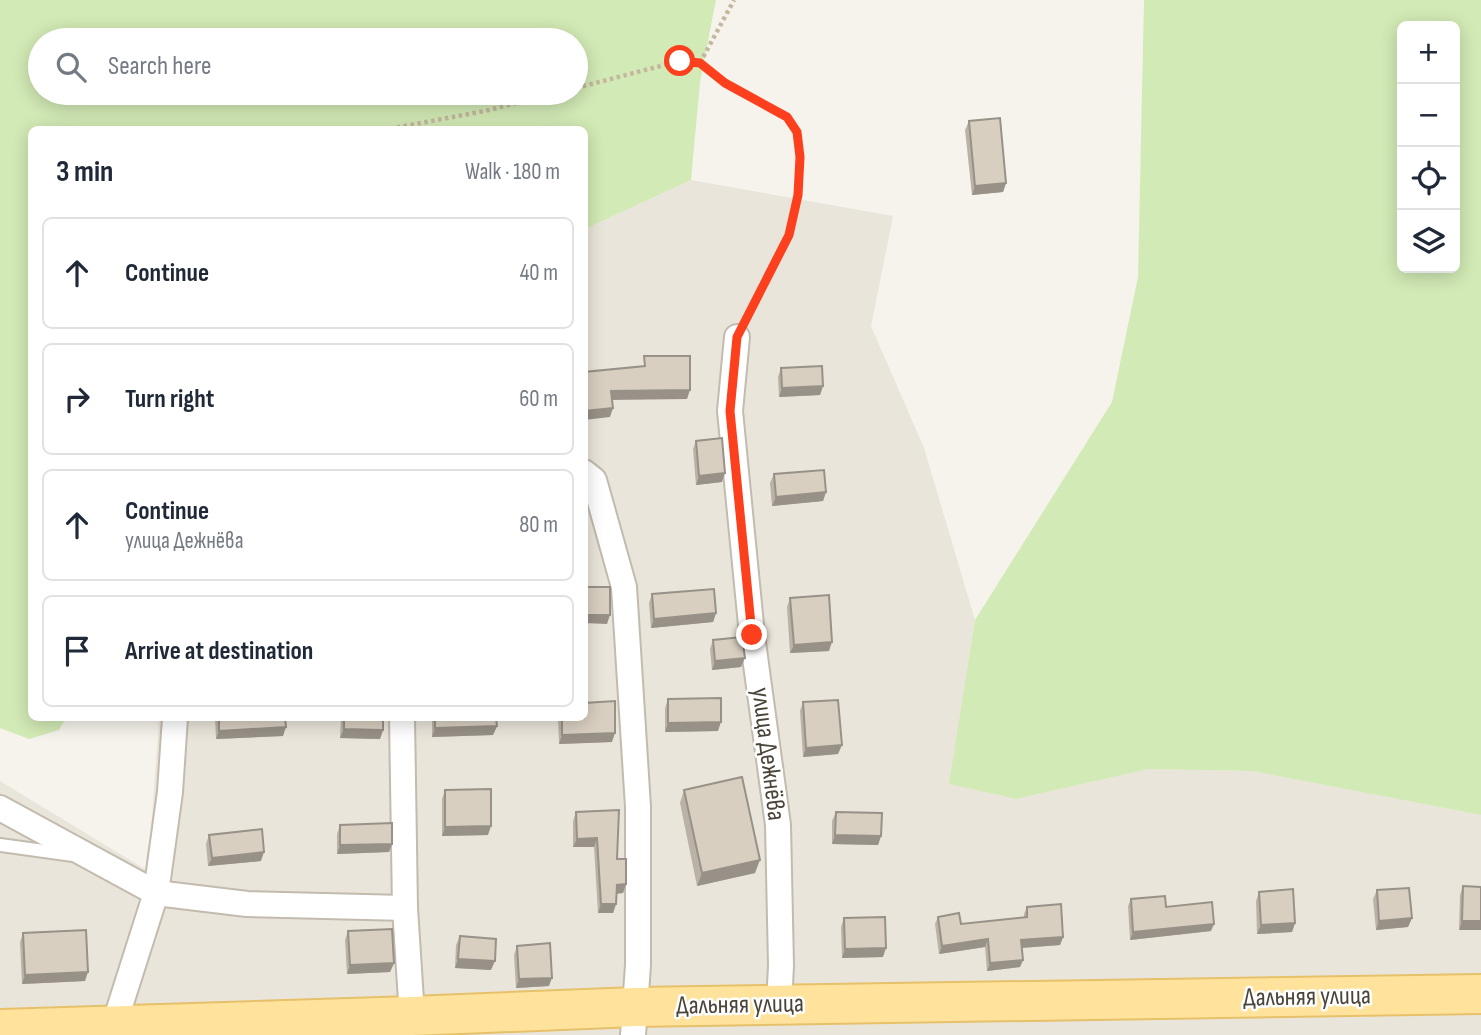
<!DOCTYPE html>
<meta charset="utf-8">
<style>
:root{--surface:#fff;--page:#f6f6f7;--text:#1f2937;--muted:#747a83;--line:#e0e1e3}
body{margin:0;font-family:"Sofia Sans Condensed",sans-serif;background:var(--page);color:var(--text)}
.controls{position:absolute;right:21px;top:21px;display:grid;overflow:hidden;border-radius:10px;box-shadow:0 4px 18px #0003}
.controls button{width:63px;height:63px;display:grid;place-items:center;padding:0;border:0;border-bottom:2px solid var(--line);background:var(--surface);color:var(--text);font:35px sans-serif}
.stop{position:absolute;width:21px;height:21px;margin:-16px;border:5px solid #fc3f1d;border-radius:50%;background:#fff}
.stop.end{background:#fc3f1d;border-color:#fff;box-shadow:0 2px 7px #0008}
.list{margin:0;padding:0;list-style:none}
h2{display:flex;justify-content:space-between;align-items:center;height:91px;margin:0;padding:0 28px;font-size:30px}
h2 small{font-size:23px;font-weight:400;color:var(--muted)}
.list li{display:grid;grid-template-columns:46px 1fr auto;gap:21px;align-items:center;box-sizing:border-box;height:112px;margin:0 14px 14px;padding:0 14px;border:2px solid var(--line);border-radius:10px}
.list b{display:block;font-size:26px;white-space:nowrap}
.list p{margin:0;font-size:23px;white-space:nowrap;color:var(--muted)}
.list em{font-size:23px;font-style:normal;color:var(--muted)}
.icon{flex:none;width:38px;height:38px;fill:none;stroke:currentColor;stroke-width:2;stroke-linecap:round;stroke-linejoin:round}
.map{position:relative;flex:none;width:1481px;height:1035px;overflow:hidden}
.search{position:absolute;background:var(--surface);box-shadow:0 4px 18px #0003;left:28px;top:28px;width:560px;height:77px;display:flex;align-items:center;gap:18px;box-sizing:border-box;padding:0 24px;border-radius:38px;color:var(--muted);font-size:26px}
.panel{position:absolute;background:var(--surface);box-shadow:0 4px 18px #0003;left:28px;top:126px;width:560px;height:595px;border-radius:10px}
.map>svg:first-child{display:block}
.residential{fill:#eae5da}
.green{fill:#d2eab5;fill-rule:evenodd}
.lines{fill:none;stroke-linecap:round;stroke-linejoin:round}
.lane-casing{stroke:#c2bbae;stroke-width:16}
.street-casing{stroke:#c2bbae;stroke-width:28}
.primary-casing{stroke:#e6c16a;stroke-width:42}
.path{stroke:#c4b79f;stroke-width:4.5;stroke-dasharray:3.5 3.5;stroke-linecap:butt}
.lane{stroke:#fff;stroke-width:12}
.street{stroke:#fff;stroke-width:24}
.primary{stroke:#ffe39c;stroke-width:38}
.wall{fill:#bab2a6}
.shaded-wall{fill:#979187}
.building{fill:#d8cfc1;stroke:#979187;stroke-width:2}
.route{stroke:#fc3f1d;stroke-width:9}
.labels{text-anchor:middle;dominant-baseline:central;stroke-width:5;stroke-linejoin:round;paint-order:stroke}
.street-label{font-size:26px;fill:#4b4439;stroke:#fff}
</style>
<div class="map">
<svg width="1481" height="1035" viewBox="0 0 1481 1035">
<rect width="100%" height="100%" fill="#f6f3ec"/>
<path class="residential" d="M691 180 893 216 871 326 924 448 975 620 950 784 1016 799 1149 769 1252 771 1481 815V1035H0V781L148 871 159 718H584L585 229Z"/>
<path class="green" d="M0 0H716L700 82 691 180 585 229 584 130H32V718H66L59 730 29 739 0 728ZM40 40H576V93H40Z
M1144 0H1481V815L1252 771 1149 769 1016 799 949 784 975 620 1112 402 1138 277ZM1455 26V268H1402V26Z"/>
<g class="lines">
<defs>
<path id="lane" d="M0 845 73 855"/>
<path id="street" d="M737 337 730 411 752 635 778 825 781 966 779 1004
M584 472 594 480 624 587 638 807V965L633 1035
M175 718 170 792 156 893 247 904 405 908
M402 718 405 908 412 1016
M0 808 156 893 114 1025 119 1035"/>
<path id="primary" d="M0 1029 412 1016 635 1007 1481 994"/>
</defs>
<use href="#lane" class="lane-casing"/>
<use href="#street" class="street-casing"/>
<use href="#primary" class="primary-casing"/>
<path class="path" d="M700 63 734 0
M576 88 680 61 700 63 725 83 787 116 797 132 800 157 798 195 789 235 747 318
M383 130 485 111 556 93"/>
<use href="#lane" class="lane"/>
<use href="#street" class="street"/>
<use href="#primary" class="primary"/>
</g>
<path class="wall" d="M969 121 1006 183 1003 192 972 195 965 130Z
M781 368 823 386 820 395 779 397 778 377Z
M696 441 722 482 696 485 693 449Z
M774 474 826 492 823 501 772 506 770 483Z
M652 594 716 613 713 622 651 628 649 603Z
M790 598 829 651 790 653 787 607Z
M713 640 741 667 712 670 710 649Z
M668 699 718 731 665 732V708Z
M803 702 838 754 803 757 800 711Z
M215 718H285L283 736 216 739Z
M341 718H383V730L380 739 340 738Z
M432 718H496L497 726 493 735 432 737Z
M558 718H584L612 742 559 744Z
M445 790 488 835 442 836V799Z
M684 790 755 873 697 886 680 803Z
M576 812 617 859 626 884 623 893 616 894V904L613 913H598L594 847H573V821Z
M836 812 881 836 878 845 832 844V821Z
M340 825 392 844 389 852 337 854V834Z
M209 835 261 861 208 866 206 844Z
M1463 886 1481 887 1459 930 1460 895Z
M1377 890 1412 918 1408 927 1376 930 1373 899Z
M1259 892 1295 923 1292 932 1257 934 1256 901Z
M1131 899 1166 907 1211 931 1130 940 1128 906Z
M1027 907 1063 937 1060 945 1022 948 1023 960 1020 967 987 971 985 947 939 954 935 924 938 917 961 924 1024 917V914Z
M844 918 883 957 842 958 841 927Z
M348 931 394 963 390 972 347 974 345 940Z
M23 933 85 981 22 984 20 942Z
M460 936 491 970 455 968 456 945Z
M517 946 549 986 516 988 514 955Z"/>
<path class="shaded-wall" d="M1006 183 1003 192 972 195 975 186Z
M823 386 820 395 779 397 782 388Z
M690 390 687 399 608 400 611 391Z
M613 408 610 417 584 420V411Z
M725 473 722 482 696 485 699 476Z
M826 492 823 501 772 506 776 497Z
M716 613 713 622 651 628 654 619Z
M584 615H610L607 624 584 623Z
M832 642 829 651 790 653 794 645Z
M745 658 741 667 712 670 715 661Z
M721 722 718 731 665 732 668 723Z
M497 726 493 735 432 737 435 728Z
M286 727 283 736 216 739 219 731Z
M344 729 383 730 380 739 340 738Z
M615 733 612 742 559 744 562 735Z
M842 745 838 754 803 757 806 748Z
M491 826 488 835 442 836 445 827Z
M835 835 881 836 878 845 832 844Z
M597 838 594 847H573L577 839Z
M392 844 389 852 337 854 340 845Z
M264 852 261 861 208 866 212 858Z
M760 860 755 873 697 886 702 873Z
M626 884 623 893 613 894 617 885Z
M601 904H616L613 913H598Z
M1412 918 1408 927 1376 930 1379 921Z
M1462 921H1481V930H1459Z
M1295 923 1292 932 1257 934 1261 925Z
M1214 924 1211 931 1130 940 1133 932Z
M1063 937 1060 945 1019 948 1021 940Z
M988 939 985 947 939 954 942 946Z
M886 948 883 957 842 958 845 949Z
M458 959 495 961 491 970 455 968Z
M1023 960 1020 967 987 971 990 963Z
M394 963 390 972 347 974 350 965Z
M88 972 85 981 22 984 25 975Z
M552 978 549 986 516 988 519 979Z"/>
<path class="building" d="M1000 118 1006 183 975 186 969 121Z
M644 356H690V390L611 391 613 408 584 411V372L645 366Z
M822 366 823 386 782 388 781 368Z
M722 438 725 473 699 476 696 441Z
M824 470 826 492 776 497 774 474Z
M584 587H610V615H584Z
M714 589 716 613 654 619 652 594Z
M829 595 832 642 794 645 790 598Z
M742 637 745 658 715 661 713 640Z
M721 698V722L668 723V699Z
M838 700 842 745 806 748 803 702Z
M615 701V733L562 735V718H584V703Z
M219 718H285L286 727 219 731Z
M344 718H383V730L344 729Z
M435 718H496L497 726 435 728Z
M742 777 760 860 702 873 684 790Z
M491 789V826L445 827V790Z
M619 810 617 859H626V884L617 885 616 904H601L597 838 577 839 576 812Z
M836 812 882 813 881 836 835 835Z
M392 823V844L340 845V825Z
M262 829 264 852 212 858 209 835Z
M1463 886 1481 887V921H1462Z
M1409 888 1412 918 1379 921 1377 890Z
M1293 889 1295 923 1261 925 1259 892Z
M1165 896 1166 907 1212 902 1214 924 1133 932 1131 899Z
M1061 904 1063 937 1021 940 1023 960 990 963 988 939 942 946 938 917 959 913 961 924 1027 917V907Z
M885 917 886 948 845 949 844 918Z
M392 929 394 963 350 965 348 931Z
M86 930 88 972 25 975 23 933Z
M460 936 496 939 495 961 458 959Z
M550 943 552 978 519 979 517 946Z"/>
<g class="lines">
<path class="route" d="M680 61 700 63 725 83 787 117 797 132 800 157 798 195 789 235 737 337 730 411 752 635"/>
</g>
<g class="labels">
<g class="street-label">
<text transform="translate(768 754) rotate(83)">улица Дежнёва</text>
<text transform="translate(1307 997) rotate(-1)">Дальняя улица</text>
<text transform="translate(740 1005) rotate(-1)">Дальняя улица</text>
</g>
</g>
</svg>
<div class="controls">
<button>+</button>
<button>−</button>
<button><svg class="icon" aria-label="locate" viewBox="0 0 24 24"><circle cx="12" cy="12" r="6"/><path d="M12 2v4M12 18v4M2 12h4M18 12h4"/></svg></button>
<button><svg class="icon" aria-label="layers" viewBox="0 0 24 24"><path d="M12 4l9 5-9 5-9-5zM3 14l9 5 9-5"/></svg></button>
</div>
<div class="stop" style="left:680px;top:61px"></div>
<div class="stop end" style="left:752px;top:635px"></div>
<div class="search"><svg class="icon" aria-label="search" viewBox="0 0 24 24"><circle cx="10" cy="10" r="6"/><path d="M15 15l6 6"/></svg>Search here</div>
<section class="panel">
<h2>3 min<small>Walk · 180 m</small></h2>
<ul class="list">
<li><svg class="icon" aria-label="ahead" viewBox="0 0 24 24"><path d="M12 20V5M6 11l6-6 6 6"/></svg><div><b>Continue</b></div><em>40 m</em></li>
<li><svg class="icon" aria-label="right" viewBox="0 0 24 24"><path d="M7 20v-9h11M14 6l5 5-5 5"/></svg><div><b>Turn right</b></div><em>60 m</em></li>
<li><svg class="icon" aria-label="ahead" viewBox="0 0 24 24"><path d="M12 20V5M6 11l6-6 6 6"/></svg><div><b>Continue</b><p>улица Дежнёва</p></div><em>80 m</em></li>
<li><svg class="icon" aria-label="arrive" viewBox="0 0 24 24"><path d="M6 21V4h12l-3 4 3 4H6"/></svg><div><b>Arrive at destination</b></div></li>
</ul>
</section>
</div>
